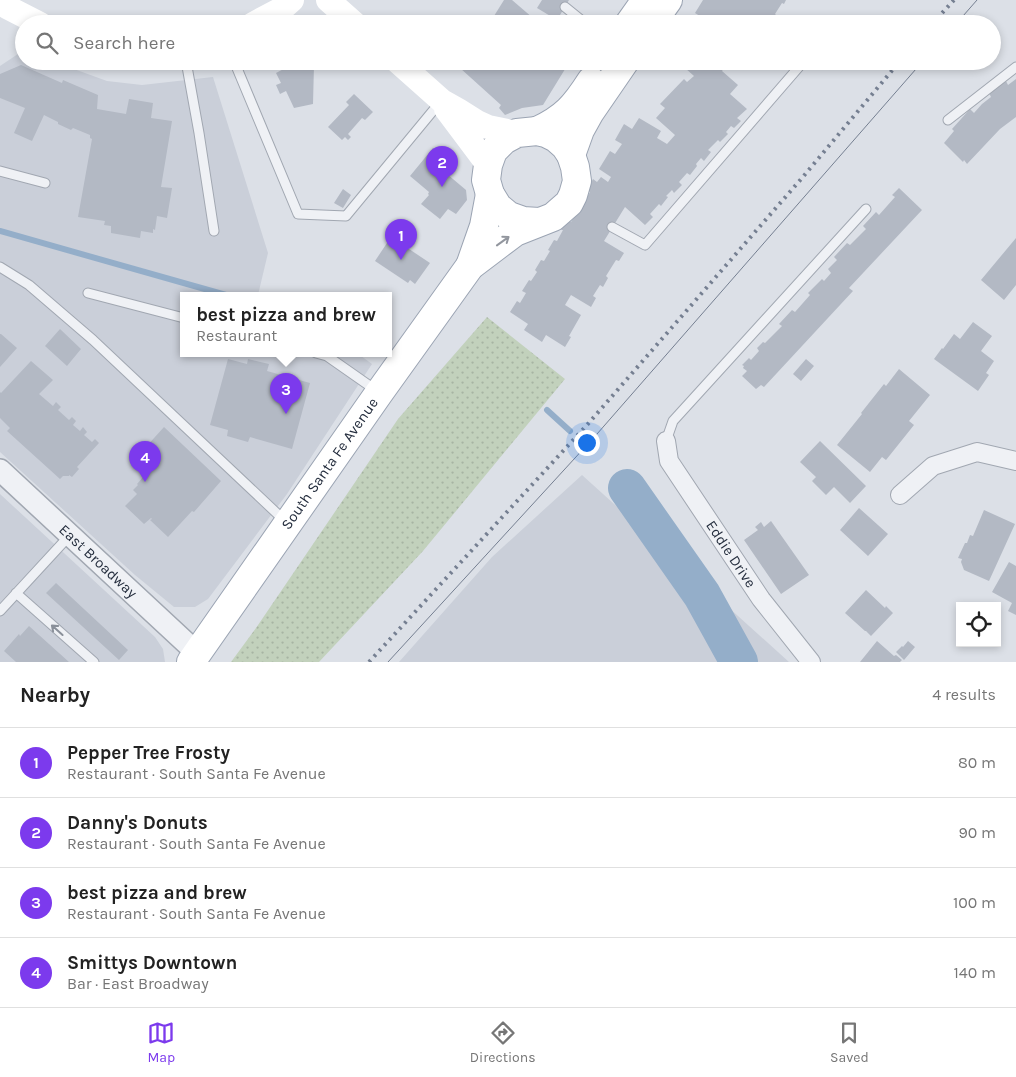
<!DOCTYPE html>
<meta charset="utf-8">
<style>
:root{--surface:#fff;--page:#f2f2f2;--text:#222;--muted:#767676;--line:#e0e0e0;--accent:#7c3aed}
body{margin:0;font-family:Karla,sans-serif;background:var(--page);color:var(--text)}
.controls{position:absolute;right:15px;bottom:15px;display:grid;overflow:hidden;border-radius:0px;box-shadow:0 2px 8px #0003}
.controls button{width:45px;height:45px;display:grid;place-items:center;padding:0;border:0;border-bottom:1px solid var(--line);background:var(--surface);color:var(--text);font:25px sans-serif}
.you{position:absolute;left:586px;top:442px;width:18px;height:18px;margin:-12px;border:4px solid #fff;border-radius:50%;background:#1a73e8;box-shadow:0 0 0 8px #1a73e833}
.badge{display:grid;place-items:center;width:32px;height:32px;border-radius:50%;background:var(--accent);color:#fff;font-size:16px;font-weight:700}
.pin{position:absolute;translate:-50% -41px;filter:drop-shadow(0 1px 2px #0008)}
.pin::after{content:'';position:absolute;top:26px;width:18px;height:15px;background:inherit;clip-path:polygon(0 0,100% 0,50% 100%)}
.popup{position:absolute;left:180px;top:292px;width:212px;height:65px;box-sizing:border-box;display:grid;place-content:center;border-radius:0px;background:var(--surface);filter:drop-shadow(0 1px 4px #0005);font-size:16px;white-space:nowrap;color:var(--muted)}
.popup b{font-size:19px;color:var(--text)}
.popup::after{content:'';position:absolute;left:50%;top:100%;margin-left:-10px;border:10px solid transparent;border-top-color:var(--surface)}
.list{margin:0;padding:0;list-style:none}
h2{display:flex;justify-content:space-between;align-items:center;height:65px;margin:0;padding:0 20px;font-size:21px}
h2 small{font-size:16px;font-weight:400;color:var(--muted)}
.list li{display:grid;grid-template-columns:32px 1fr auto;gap:15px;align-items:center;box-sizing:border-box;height:70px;padding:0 20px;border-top:1px solid var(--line)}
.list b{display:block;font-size:19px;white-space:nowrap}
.list p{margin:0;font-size:16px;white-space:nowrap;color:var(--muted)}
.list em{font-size:16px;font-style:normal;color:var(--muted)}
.icon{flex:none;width:28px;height:28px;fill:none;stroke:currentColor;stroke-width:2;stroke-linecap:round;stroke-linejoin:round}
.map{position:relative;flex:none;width:1016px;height:662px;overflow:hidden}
.search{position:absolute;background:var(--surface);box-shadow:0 2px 8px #0003;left:15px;right:15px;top:15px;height:55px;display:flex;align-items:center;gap:12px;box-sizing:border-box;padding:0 18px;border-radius:28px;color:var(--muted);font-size:19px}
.sheet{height:345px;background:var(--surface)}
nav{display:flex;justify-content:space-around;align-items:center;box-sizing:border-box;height:70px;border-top:1px solid var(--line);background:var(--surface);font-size:14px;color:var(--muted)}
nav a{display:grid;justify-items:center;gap:2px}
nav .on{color:var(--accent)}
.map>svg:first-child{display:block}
.built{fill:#cacfd9}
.grass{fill:url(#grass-dots)}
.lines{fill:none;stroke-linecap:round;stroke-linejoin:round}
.stream{stroke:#94aec9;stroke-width:6}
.river{stroke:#94aec9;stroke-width:38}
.building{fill:#b3b9c4}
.service-casing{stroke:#a1a7b1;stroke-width:11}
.minor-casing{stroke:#a1a7b1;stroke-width:20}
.tertiary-casing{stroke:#a1a7b1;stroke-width:24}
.primary-casing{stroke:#9ba4b3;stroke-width:30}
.service{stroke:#eff1f5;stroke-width:9}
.minor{stroke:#eff1f5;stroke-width:18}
.tertiary{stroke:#eff1f5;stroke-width:21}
.secondary{stroke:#fff;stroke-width:24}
.primary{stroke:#fff;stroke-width:28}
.tram{stroke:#757f91;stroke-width:1}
.rail{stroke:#757f91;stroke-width:4;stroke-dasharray:2.5 5;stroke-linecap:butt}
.oneway{stroke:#92969e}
.oneway2{stroke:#8a909a}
.labels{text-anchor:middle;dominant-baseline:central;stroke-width:4;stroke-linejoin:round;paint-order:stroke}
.street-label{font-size:15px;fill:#252e3e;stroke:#ebeff5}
</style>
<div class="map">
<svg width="1016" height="662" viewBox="0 0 1016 662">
<defs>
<pattern id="grass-dots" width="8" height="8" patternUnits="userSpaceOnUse" patternTransform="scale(1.25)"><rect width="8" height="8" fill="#c2d1bc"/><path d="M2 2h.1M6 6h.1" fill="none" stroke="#a7b4a3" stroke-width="1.8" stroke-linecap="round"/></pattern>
</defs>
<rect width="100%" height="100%" fill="#dce0e7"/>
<path class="built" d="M18 54 24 55V61H52L107 81 142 85 213 77 268 253 258 295H184V353H357L372 364 287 494 208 599 195 607H174L135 575 0 452V66Z
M582 475 789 662H399L492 557Z
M0 494 155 637 163 649 165 662H0Z"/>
<path class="grass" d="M487 317 565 379 423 551 319 662H231L256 628 398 419Z"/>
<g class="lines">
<path class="stream" d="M0 231 226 295
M547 410 570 431"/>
<path class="river" d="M627 488 702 595 739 662"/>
</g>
<path class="building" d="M504 0H512L540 24H489Z
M542 0H569L557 20 537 8Z
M703 0H786L784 4 782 3 775 14 777 16 772 24 769 23 713 24 695 13Z
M464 61H570L543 105 522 108 505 115 499 108 501 105 460 68Z
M691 61H720L719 63 724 68 722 71 738 85 730 94 747 109 737 118 741 121 734 128 731 126 726 132 728 134 720 142 718 140 708 150 711 152 704 161 701 158 696 164 697 166 690 175 687 173 679 182 682 185 674 193 672 190 666 196 668 197 661 206 659 204 650 214 653 217 645 225 625 207 604 241 624 253 619 261 616 260 606 276 608 278 603 287 600 285 593 296 596 298 591 307 571 295 565 305 581 315 569 336 571 337 565 347 546 335 542 342 524 330 528 324 510 312 517 301 520 303 526 293 522 291 529 280 531 281 537 272 535 270 541 260 544 261 550 251 548 250 554 240 557 241 563 230H561L567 219 571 222 584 202 590 192 587 190 593 179 597 182 601 177 608 182 611 177 599 169 610 151 615 154 622 144 615 140 624 124 632 129 639 118 661 131 657 138 667 144 675 135 656 118 665 108 660 104 684 79 687 82 694 76 685 68Z
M298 64 314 65 313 104 294 108 286 91 280 94 276 85 281 83 276 73 291 65Z
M21 65 62 83 63 80 98 95 97 109 126 114 129 99 153 103 151 118 172 121 161 187 172 188 167 218 157 216 155 230 153 229V233L141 231 140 238 111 233V226L104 225 105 221 78 217 92 139 90 138V135L73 128 71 130 58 124V122L44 115 32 141 14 133 25 108 0 98V74Z
M1016 79V117L1000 129 967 164 964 160 963 162 944 143 954 131 952 129 970 109 974 113 982 104 991 97 989 93 1006 81 1008 85Z
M354 94 373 112 365 120 362 118 348 134 351 137 348 140 345 137 342 140 328 127 349 105 346 102Z
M433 148 454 165 447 174 466 190 467 200 456 214 448 209 440 219 421 204 429 195 428 194 429 192 410 176Z
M899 188 922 210 849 288 853 291 764 387 761 385 756 389 742 376 747 371 743 368 744 366 742 365 749 358 751 360 759 351 757 348 763 342 765 343 782 326 779 324 792 310 795 312 810 295 808 293 822 279 824 281 831 273 828 269 837 260 834 257 847 243 850 245 866 229 863 226 876 212 879 215 895 197 892 195Z
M343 189 351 195 343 208 334 203Z
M391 237 430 263 415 284 410 280 408 283 375 261Z
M1016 238V285L1004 300 981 280Z
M973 322 992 336 981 351 994 361 986 373 989 375 978 391 934 359 942 348 943 349 954 334 960 339Z
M60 329 81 349 67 366 45 346Z
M0 334H1L17 348 0 367Z
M228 359 247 364 248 359 269 364 267 371 310 383 292 449 250 437 248 442 227 436 228 430 210 425Z
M806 359 814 366 801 381 793 374Z
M31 361 53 380 39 394 53 406 56 402 61 407 58 410 69 420 72 417 76 421 73 425 80 431 83 427 87 432 84 435 92 442 95 439 99 443 77 467 79 469 72 477 69 475V476H63L60 479 7 431 10 428 0 418V392L1 393Z
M899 369 930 395 909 421 914 425 886 460 882 457 870 472 837 445 862 414 861 413 884 384 886 386Z
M164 427 221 481 194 512 192 511 168 537 150 520 152 519 151 518 144 524 125 506 137 494 133 490 138 485 137 484 158 460 145 448Z
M820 441 866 486 850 503 834 487 826 495 812 481 816 477 800 462Z
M859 508 888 534 868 556 840 530Z
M984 510 1015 524 989 581 964 570 961 562 962 559 958 558 965 543H967L970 535 973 536Z
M771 521 809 575 781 594 744 540 758 530 755 527 761 522 764 527Z
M1009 562 1016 566V615L1008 611 1012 603 992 592Z
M56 583 128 650 119 660 46 593Z
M866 590 885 608 886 606 893 613 871 636 866 631H865L845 613Z
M29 626 69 662H16L4 651 19 634 20 636Z
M877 641 894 656 896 655 902 660 900 662H860Z
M908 641 915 647 904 660 896 652 902 646 903 647Z"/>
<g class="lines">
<defs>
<path id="service" d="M565 7 586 24
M186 61 199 133 214 231
M234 61 298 214 346 216 441 101
M948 120 1016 67
M0 171 45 183
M612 227 645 245 804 61
M0 267 29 285 93 340 285 521
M88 293 184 318
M316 353 327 356 377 391
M666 441 673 421 866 209
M16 593 94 662
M0 611 70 535"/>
<g id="minor">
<path id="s1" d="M666 441 669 461 761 599 811 662"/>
<path d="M900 495 933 466 977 452 1016 461"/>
</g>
<g id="tertiary">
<path id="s2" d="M0 470 197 653"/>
</g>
<g id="primary">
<path d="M629 24 646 0"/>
<path d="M651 24 668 0"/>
<path d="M537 131C565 118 575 106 591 81"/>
<path d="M571 155 580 130 590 112 625 61"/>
<path d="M470 266 484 226 490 194"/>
<path id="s3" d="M191 662 379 393 470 266 515 232 553 217 569 203 573 195 577 181 575 167 571 155 565 146 556 138 546 133 537 131 517 133 504 140 493 151 488 165 486 180 490 194 498 207 509 216 523 221 539 222"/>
</g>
</defs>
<use href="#service" class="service-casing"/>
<use href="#minor" class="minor-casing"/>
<use href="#tertiary" class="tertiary-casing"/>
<use href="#primary" class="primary-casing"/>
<use href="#service" class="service"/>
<use href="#minor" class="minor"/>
<use href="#tertiary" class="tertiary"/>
<path class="secondary" d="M328 0 355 24
M0 2 7 7 40 24
M253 24 283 8 292 0
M397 61 442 101 458 110 477 122 488 127 517 133
M446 109 488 165"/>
<use href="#primary" class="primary"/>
<path class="tram" d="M956 24 977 0
M388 662 597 434 923 61"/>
<path class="rail" d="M932 24 954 0
M369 662 587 425 802 178 900 61"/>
</g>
<defs><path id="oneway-shaft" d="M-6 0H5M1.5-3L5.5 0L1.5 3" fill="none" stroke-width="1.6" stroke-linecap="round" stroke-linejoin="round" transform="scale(1.25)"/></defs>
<use class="oneway" href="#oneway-shaft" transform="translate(503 241) rotate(-36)"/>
<use class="oneway2" href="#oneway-shaft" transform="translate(57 630) rotate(-138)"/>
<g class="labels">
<g class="street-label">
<text stroke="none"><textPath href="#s3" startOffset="242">South Santa Fe Avenue</textPath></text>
<text stroke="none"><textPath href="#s1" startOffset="132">Eddie Drive</textPath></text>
<text stroke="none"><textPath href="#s2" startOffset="134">East Broadway</textPath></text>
</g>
</g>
</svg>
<div class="controls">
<button><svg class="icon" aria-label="locate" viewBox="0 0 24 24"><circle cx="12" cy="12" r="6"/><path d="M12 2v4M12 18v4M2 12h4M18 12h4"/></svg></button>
</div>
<div class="you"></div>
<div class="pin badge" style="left:401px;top:260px">1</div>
<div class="pin badge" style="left:442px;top:187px">2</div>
<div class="pin badge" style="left:286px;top:414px">3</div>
<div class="popup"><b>best pizza and brew</b>Restaurant</div>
<div class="pin badge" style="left:145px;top:482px">4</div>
<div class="search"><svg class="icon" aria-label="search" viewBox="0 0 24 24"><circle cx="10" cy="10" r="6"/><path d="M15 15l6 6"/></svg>Search here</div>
</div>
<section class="sheet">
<h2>Nearby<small>4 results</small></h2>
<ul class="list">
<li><span class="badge">1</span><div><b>Pepper Tree Frosty</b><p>Restaurant · South Santa Fe Avenue</p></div><em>80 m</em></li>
<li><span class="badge">2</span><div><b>Danny's Donuts</b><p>Restaurant · South Santa Fe Avenue</p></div><em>90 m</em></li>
<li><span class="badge">3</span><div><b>best pizza and brew</b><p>Restaurant · South Santa Fe Avenue</p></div><em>100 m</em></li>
<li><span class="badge">4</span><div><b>Smittys Downtown</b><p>Bar · East Broadway</p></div><em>140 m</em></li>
</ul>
</section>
<nav>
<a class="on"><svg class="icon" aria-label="map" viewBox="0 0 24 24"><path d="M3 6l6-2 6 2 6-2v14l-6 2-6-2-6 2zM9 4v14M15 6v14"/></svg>Map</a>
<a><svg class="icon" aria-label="directions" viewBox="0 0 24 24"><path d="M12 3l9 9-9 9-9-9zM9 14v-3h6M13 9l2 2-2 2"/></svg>Directions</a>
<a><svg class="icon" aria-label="saved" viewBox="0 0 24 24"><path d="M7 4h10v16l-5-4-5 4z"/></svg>Saved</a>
</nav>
